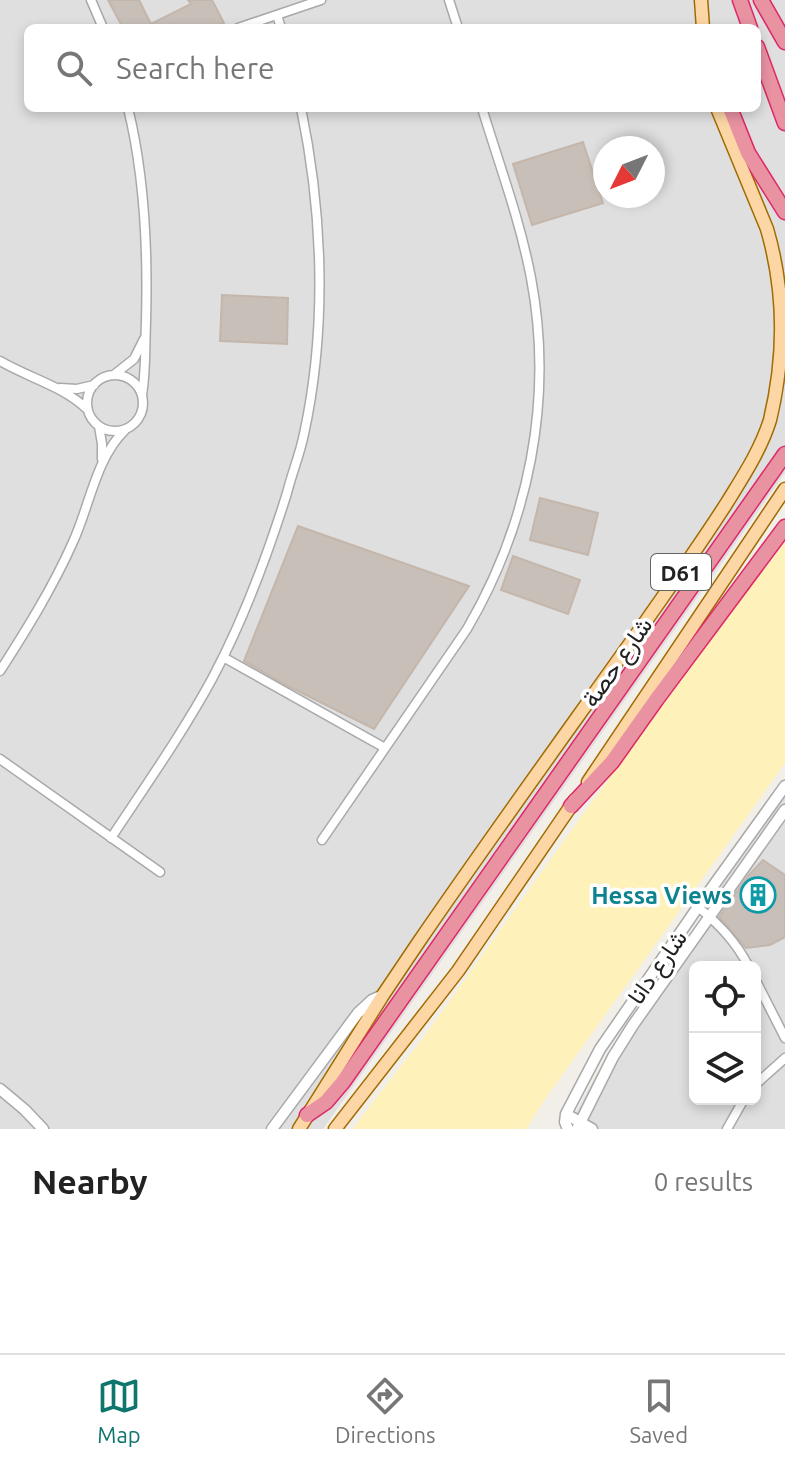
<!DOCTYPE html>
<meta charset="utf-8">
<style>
:root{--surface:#fff;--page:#f2f2f2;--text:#222;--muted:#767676;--line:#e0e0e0;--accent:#0f766e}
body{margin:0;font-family:Ubuntu,Vazirmatn,sans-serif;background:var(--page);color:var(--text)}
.controls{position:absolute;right:24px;bottom:24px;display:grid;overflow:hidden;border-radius:12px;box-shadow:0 4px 12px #0003}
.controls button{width:72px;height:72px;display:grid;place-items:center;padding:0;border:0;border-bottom:2px solid var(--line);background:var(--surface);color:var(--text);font:40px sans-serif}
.compass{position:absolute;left:593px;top:136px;width:72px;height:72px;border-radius:50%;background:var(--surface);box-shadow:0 4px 12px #0003;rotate:228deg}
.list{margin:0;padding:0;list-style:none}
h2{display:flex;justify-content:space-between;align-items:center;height:104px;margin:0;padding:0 32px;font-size:34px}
h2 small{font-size:26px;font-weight:400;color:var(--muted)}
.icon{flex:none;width:44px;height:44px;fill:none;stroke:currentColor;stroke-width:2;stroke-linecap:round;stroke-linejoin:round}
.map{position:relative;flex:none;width:785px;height:1129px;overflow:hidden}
.search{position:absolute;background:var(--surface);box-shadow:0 4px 12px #0003;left:24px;right:24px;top:24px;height:88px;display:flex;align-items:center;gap:20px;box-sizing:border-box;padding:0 28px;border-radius:12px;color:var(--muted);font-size:30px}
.sheet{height:224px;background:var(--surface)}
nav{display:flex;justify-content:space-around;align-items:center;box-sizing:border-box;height:112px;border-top:2px solid var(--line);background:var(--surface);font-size:22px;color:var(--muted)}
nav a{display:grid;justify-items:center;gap:4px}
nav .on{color:var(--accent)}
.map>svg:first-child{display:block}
.residential{fill:#e0dfdf;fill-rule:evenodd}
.sand{fill:#fff1ba}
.building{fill:#c7bfb8;stroke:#c4b6ab;stroke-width:2}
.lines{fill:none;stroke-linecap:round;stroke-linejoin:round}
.minor-casing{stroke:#a9a9a9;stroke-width:11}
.tertiary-casing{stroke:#a9a9a9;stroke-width:13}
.primary-casing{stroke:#a06b00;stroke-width:15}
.motorway-casing{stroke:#dc2a67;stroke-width:17}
.minor{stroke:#fff;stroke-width:8}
.tertiary{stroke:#fff;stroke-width:10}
.primary{stroke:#fcd6a4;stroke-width:12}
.motorway{stroke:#e892a2;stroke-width:14}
.labels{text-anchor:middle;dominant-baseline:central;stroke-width:7;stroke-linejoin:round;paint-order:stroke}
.shield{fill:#fff;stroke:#646464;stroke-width:2}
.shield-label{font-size:22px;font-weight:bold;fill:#222}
.street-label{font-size:24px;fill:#222;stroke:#fff}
.culture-label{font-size:24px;font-weight:bold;fill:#0d838f;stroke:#fff;text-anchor:end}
</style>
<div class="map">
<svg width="785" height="1129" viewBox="0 0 785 1129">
<rect width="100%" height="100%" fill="#f2efe9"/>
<path class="residential" d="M0 0H785V473L323 1129H0ZM28 28H757V108H28ZM605 148H653V196H605Z
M785 789V1038L755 979V967H749L740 951 699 908Z
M703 915 732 944 744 967H695V1099H755V987L785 1045V1129H567L597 1074 646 998Z"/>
<path class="sand" d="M785 542V763L548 1095 526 1129H353C379 1092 408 1059 434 1023 549 861 664 699 785 542Z"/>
<path class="building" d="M108 0H139L151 24 191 4 188 0H212L224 23 214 28H212L210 25 203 28H123Z
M583 142 603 203 532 225 513 164Z
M222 295 288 298 287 344 220 341Z
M540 498 598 513 588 555 530 540Z
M298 526 469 586 374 729 288 686 244 661Z
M513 556 580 580 568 614 501 590Z
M763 860 785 875V937L770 945 746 948 719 917 748 876Z"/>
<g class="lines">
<defs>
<path id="minor" d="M91 0 103 28
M449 0 458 28
M277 15 281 28
M238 28 321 0
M128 108C145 177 148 250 146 321 145 346 146 370 142 395
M0 361C29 378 63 386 87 409
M115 374 134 359 144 339
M87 403a28 28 0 1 1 56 0a28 28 0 1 1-56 0Z
M60 388 77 389 94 385
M99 426 102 444V459
M223 657 385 748
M0 671C27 629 53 587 73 542 90 505 96 458 125 430
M0 759 160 872
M111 838C146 785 182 734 212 679 244 619 267 557 287 493 292 473 300 454 304 434 327 328 323 214 301 108
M322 840 467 629C529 523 554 399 531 278 520 220 499 164 482 108
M698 907C720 925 736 942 749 967
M755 979 785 1038
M755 1085 785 1058
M727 1129 744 1099"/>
<path id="tertiary" d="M0 1089 25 1110 43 1129
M566 1114 600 1049 698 907 785 786
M566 1114 592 1129
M566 1114 565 1122 568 1129
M272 1129 358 1013 372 1000 383 995
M577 1129 613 1057 633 1025 785 810"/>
<path id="primary" d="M701 0 703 28
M588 782 785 489
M299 1129 383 995 418 943C492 835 570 728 646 621 674 581 702 542 728 501 744 475 761 449 770 420 785 357 785 291 767 229L717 108
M335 1129 458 971 575 800"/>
<path id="motorway" d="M740 0 750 28
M761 0 785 42
M757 47 785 123
M730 108 748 153 785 212
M571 806 612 762 656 700 785 527
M307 1115 326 1102 343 1082 785 454"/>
</defs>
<use href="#minor" class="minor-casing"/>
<use href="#tertiary" class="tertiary-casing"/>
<use href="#primary" class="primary-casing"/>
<use href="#motorway" class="motorway-casing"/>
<use href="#minor" class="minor"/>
<use href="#tertiary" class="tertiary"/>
<use href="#primary" class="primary"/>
<use href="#motorway" class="motorway"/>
</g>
<defs>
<symbol id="building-ring" viewBox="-11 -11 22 22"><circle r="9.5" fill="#fff" stroke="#0f9aa8" stroke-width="1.5"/><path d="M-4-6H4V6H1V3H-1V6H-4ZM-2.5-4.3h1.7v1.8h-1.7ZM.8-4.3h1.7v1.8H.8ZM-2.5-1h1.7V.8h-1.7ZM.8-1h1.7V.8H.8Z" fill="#0f9aa8"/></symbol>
</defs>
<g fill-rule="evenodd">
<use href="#building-ring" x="738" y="875" width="40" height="40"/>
</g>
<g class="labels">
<rect class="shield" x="651" y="554" width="60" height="36" rx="6"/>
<g class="shield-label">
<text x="681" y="572">D61</text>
</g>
<g class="street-label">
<text transform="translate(617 662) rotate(-55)">شارع حصة</text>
<text transform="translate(657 967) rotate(-55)">شارع دانا</text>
</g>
<g class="culture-label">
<text x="732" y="895">Hessa Views</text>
</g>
</g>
</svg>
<div class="controls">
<button><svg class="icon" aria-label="locate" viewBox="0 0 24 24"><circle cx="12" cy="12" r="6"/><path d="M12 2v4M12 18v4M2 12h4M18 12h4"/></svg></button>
<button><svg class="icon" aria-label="layers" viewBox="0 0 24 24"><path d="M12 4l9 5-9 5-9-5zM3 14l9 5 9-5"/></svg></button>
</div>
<svg class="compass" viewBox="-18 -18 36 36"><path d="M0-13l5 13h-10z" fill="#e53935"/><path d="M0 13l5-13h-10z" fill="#767676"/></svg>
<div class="search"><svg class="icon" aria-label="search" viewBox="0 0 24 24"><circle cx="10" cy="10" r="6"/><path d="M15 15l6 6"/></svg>Search here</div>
</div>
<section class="sheet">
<h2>Nearby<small>0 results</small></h2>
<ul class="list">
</ul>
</section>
<nav>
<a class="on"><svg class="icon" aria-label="map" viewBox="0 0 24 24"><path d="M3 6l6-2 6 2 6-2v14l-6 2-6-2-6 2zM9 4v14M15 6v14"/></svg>Map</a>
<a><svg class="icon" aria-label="directions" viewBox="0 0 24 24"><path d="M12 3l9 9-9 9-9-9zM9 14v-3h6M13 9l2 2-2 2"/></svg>Directions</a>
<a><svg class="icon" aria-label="saved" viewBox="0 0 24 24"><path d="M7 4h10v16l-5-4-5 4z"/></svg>Saved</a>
</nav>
